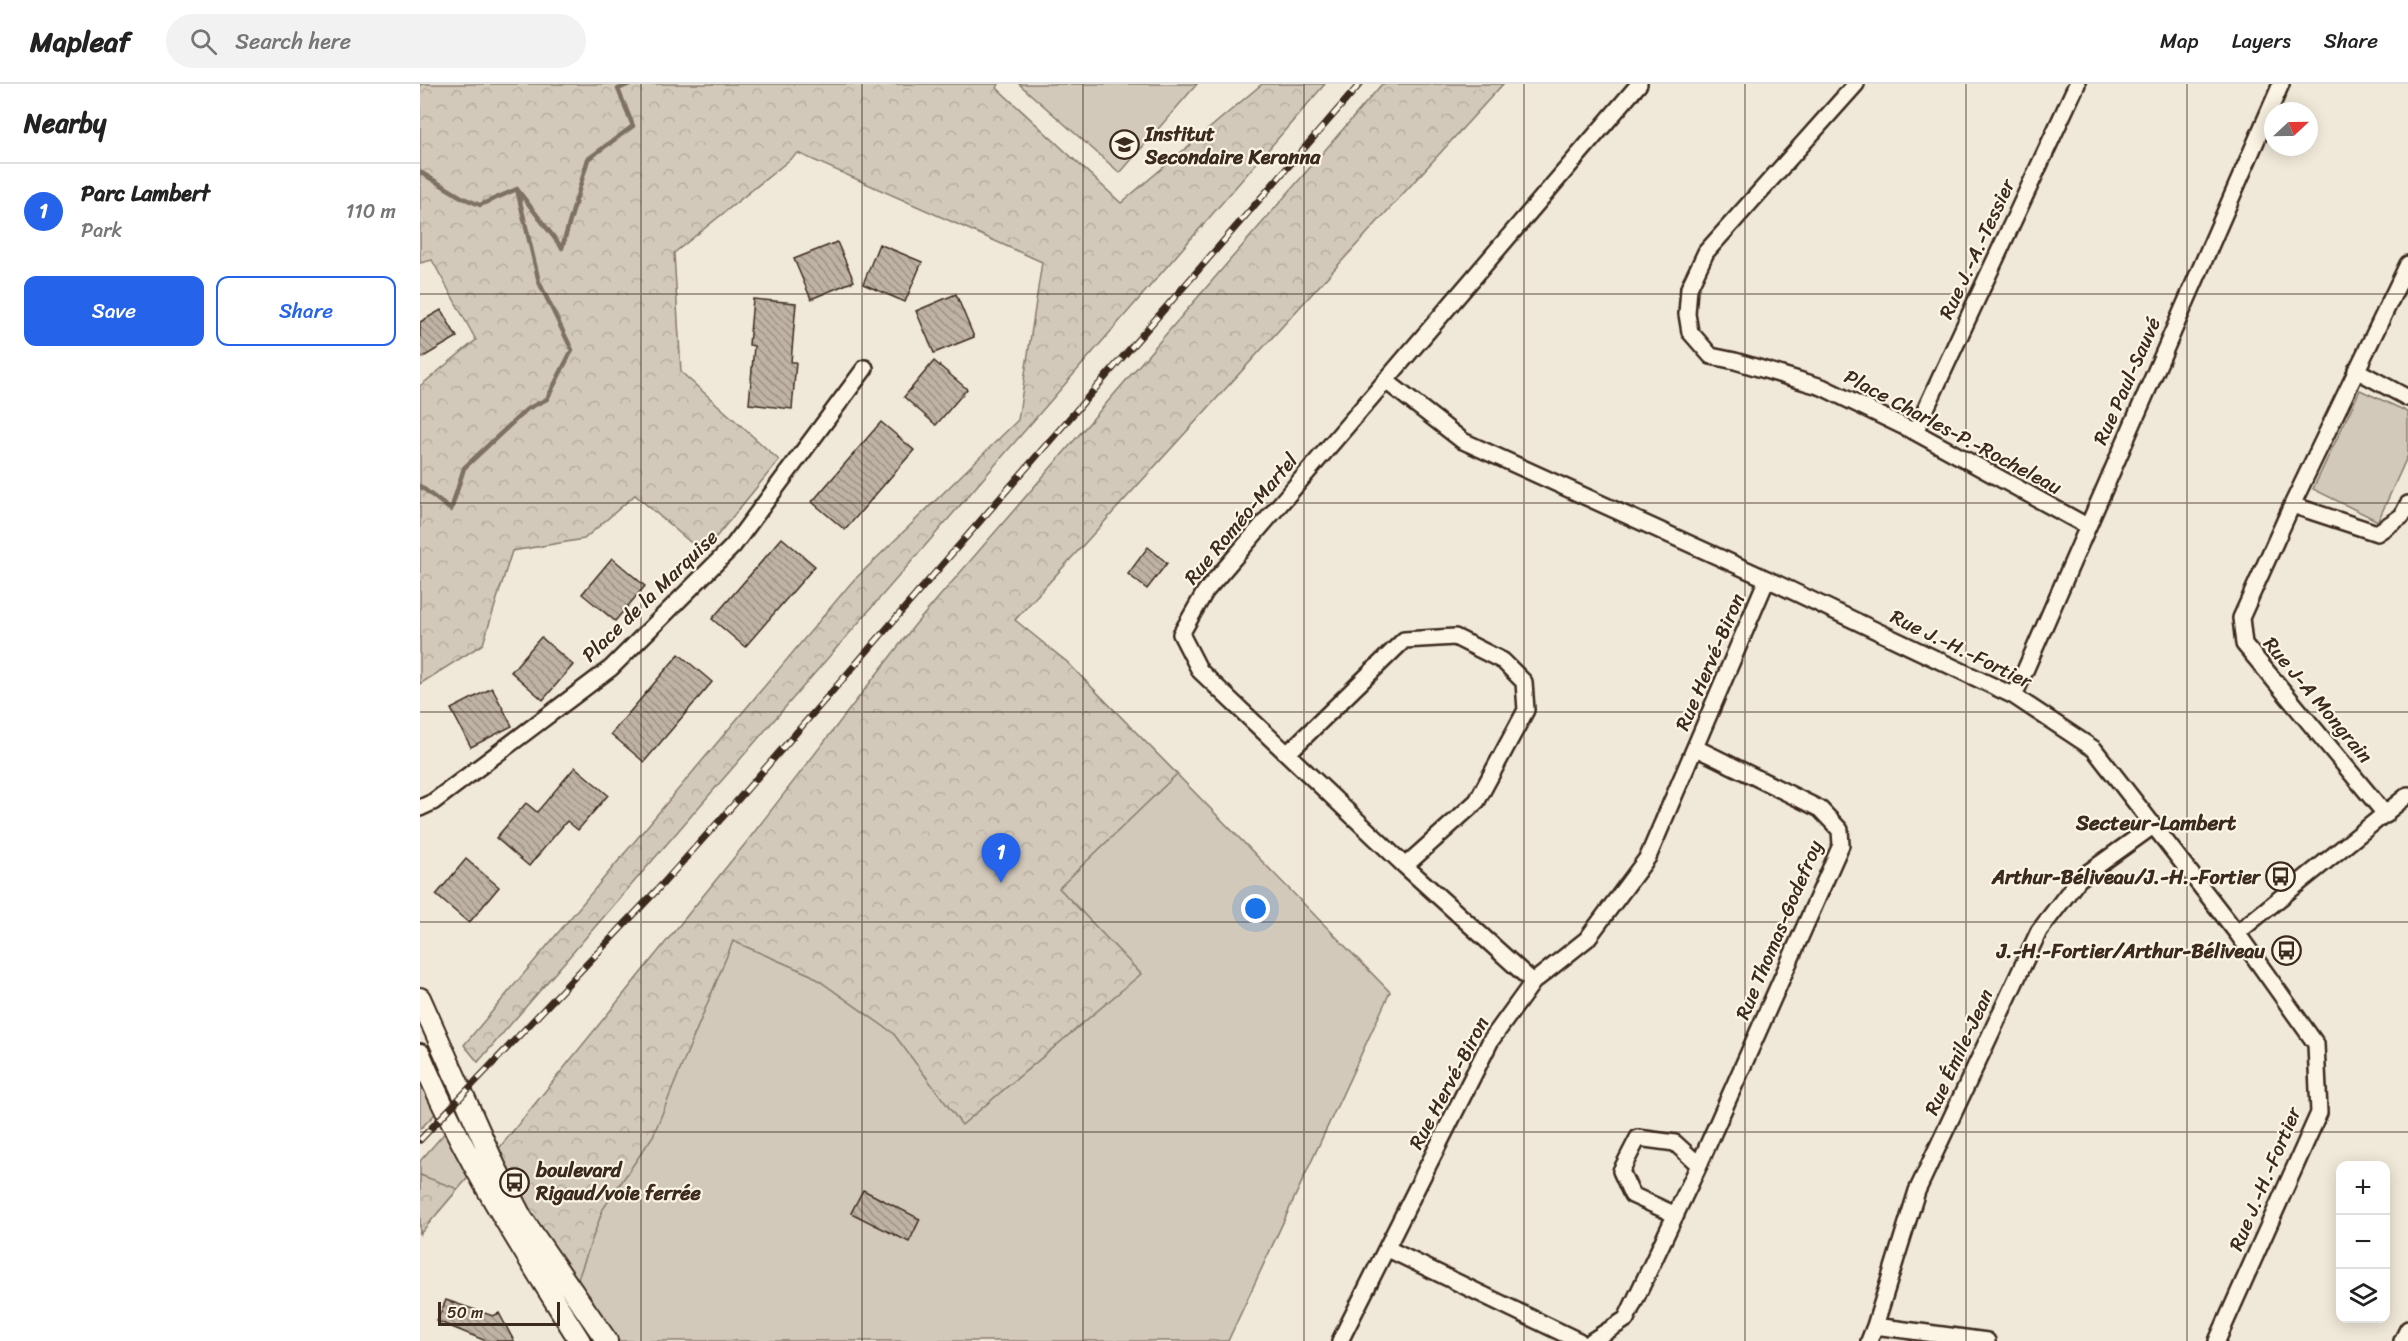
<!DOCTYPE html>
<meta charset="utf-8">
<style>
:root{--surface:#fff;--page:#f2f2f2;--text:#222;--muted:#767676;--line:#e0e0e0;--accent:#2563eb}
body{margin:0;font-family:Sriracha,sans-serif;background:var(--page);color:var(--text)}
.controls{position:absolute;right:18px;bottom:18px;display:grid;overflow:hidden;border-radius:12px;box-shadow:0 3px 15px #0003}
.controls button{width:54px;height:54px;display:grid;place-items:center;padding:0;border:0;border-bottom:2px solid var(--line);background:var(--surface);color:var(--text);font:30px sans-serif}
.compass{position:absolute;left:1844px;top:18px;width:54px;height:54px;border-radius:50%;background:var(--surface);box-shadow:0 3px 15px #0003;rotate:68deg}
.scale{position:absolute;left:18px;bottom:15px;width:122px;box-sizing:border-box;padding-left:6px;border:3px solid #3b2a1e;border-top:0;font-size:16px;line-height:21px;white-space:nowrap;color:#3b2a1e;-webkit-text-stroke:4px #fcf5e5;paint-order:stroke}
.you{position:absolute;left:836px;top:825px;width:21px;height:21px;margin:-15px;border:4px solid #fff;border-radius:50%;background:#1a73e8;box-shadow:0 0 0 9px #1a73e833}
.badge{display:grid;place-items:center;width:39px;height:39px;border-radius:50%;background:var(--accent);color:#fff;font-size:20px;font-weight:700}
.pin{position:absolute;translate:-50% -50px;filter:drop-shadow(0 2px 3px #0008)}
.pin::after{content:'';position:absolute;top:32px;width:21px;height:18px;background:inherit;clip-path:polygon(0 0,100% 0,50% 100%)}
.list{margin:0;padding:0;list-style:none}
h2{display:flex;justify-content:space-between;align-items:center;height:78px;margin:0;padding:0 24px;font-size:26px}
h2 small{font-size:20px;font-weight:400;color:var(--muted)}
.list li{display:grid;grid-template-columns:39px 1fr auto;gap:18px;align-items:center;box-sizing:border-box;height:96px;padding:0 24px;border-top:2px solid var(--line)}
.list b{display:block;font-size:22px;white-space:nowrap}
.list p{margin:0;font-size:20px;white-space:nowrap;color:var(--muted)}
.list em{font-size:20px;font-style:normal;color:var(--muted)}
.actions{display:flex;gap:12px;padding:18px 24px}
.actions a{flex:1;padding:14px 0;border:2px solid var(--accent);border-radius:12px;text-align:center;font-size:21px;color:var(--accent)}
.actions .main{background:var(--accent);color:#fff}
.icon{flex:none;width:33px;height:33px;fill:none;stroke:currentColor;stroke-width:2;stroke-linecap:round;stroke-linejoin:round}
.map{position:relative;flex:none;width:1988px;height:1257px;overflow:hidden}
header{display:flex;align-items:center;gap:36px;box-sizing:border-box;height:84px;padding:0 30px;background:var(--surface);border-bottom:2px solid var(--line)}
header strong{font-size:28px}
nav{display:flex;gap:33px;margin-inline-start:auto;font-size:21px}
.search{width:420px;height:54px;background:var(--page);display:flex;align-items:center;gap:15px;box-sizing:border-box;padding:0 21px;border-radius:33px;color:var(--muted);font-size:22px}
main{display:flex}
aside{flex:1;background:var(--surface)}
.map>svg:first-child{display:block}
.green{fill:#d2c9ba;stroke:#867a6c;stroke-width:1.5}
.forest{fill:url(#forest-crowns);stroke:#867a6c;stroke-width:1.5}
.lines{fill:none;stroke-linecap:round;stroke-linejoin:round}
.stream{stroke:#7e7163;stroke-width:4.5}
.building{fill:url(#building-back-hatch);stroke:#3b2a1e;stroke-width:1.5}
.minor-casing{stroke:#3b2a1e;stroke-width:20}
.tertiary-casing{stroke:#3b2a1e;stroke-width:24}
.minor{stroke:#fcf5e5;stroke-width:15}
.tertiary{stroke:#fcf5e5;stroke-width:20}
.rail-casing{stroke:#3b2a1e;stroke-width:7}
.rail{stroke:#fcf5e5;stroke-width:4.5;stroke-dasharray:14;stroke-linecap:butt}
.grid{fill:none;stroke:#3b2a1e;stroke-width:1.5;stroke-opacity:0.55}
.labels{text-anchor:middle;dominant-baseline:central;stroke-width:4.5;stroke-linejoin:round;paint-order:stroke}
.poi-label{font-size:20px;font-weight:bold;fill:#3b2a1e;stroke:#fcf5e5;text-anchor:start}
.street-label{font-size:20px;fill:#3b2a1e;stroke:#fcf5e5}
.neighbourhood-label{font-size:21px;font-weight:bold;fill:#3b2a1e;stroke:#fcf5e5}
</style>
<header>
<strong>Mapleaf</strong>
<div class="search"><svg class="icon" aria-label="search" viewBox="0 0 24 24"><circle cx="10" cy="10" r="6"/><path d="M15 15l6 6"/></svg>Search here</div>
<nav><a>Map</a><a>Layers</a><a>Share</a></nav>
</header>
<main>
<aside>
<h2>Nearby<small></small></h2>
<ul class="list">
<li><span class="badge">1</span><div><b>Parc Lambert</b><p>Park</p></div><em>110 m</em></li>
</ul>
<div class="actions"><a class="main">Save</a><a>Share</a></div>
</aside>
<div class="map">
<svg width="1988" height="1257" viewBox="0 0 1988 1257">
<defs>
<pattern id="forest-crowns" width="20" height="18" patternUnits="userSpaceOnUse" patternTransform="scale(1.5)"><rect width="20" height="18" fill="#d2c9ba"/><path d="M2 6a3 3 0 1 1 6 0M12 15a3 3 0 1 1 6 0" fill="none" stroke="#b5ad9f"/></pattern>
<pattern id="building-back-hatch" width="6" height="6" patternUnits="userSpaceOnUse" patternTransform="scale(1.5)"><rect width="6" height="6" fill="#beb3a4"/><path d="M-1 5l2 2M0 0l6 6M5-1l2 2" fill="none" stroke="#9c9285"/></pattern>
</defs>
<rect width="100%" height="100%" fill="#f0e9d9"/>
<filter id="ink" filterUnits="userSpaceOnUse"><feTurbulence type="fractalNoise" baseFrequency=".0167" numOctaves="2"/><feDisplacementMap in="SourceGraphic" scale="12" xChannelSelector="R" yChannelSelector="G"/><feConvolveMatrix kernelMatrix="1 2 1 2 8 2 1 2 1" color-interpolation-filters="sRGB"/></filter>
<g filter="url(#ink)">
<path class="green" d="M599 0H777L700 89Z
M1940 306 1988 328V371L1958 437 1893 405Z
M594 537 647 578 970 908 808 1257H174L53 1088 0 1149V1096L3 1092 0 1091V1077L30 1043 59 1089Z
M0 987 18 1027 0 1045Z"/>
<path class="forest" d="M0 0H579L577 4 701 119 842 0H905L58 978 44 961 431 499 598 336 622 178 378 69 254 169 261 288 359 376 283 469 215 411 164 455 92 467 63 560 0 600V302L56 256 12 176 0 179Z
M962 0H1083L595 536 647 578 757 690 639 804 721 890 542 1041 473 949 391 891 313 857 233 1052 183 1125 149 1220 91 1154 59 1089 325 760 494 542Z
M0 1091 38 1105 0 1150Z"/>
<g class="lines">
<path class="stream" d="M0 88 43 114 60 121 97 105
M0 402 31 426 44 384 107 325 127 315 152 266 119 198 97 105 142 164 168 75 213 42 198 5 210 0"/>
</g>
<path class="building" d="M417 158 434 197 391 215 374 175Z
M459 160 502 178 485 218 443 200Z
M536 210 554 253 514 269 496 227Z
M333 215 376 219 371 278H376L372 325 329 320 334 262 329 261Z
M21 226 37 253 0 275V238Z
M514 277 547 305 516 341 484 313Z
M461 338 494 366 425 446 392 418Z
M362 454 395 482 325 563 292 535Z
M728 463 747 479 727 505 708 490Z
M192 474 225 502 195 537 162 510Z
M121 553 153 581 123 616 91 588Z
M259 570 292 598 224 678 191 650Z
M72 604 92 642 51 663 31 625Z
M155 683 188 711 158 746 147 737 109 782 76 754 106 719 117 728Z
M46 775 79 803 49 839 16 811Z
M443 1106 500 1135 489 1158 431 1129Z
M26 1216 73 1232 79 1229 94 1257H66L17 1237Z"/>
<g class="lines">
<defs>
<path id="minor" d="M1436 0 1286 168 1269 204 1267 230 1270 248 1291 272 1315 277 1402 303 1495 348 1667 442
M1936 286 1988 314
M966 297 1043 357 1347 495 1594 612 1674 665 1817 849 1896 960 1899 1029 1797 1257
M1495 348 1657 0
M1872 421 1957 449 1982 432 1988 420
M1594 612 1861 0
M868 669 984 556 1035 553 1083 577 1104 598 1106 626 1057 717 985 782
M0 724 13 718 191 584 313 462 445 284
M1966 731 1824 560 1821 534 1872 421 1988 180
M1817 849 1988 711
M1113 898 985 782 780 587 761 550 785 508 1219 0
M1256 1131 1212 1111 1201 1087 1218 1054 1255 1059 1279 1081
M968 1165 1159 1257
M1455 1242 1567 1257
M920 1257 1071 956 1113 898 1167 855 1228 773 1347 495
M1172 1257 1206 1235 1279 1081 1421 761 1420 746 1400 725 1276 664
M1449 1257 1455 1242 1497 1107 1619 847 1659 795 1733 742
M1982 1257 1988 1245"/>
<path id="tertiary" d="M0 914 75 1082 102 1134 187 1257
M0 970C42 1071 101 1164 160 1257"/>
</defs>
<use href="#minor" class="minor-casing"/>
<use href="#tertiary" class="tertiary-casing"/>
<use href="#minor" class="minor"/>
<use href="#tertiary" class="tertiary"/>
<defs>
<path id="rail" d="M0 1056 238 805 309 726 940 0"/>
</defs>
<use href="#rail" class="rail-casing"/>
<use href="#rail" class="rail"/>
</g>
</g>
<path class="grid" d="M221 0V1257M442 0V1257M663 0V1257M884 0V1257M1104 0V1257M1325 0V1257M1546 0V1257M1767 0V1257M0 210H1988M0 419H1988M0 628H1988M0 838H1988M0 1048H1988"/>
<defs>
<symbol id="school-ring" viewBox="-11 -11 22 22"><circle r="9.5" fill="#fcf5e5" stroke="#3b2a1e" stroke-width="1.5"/><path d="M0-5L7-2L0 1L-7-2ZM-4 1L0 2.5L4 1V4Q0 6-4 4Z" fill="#3b2a1e"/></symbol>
<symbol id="bus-ring" viewBox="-11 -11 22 22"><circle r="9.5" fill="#fcf5e5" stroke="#3b2a1e" stroke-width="1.5"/><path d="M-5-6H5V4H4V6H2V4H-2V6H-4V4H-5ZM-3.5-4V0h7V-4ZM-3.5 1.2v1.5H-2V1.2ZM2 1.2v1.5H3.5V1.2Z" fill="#3b2a1e"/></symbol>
</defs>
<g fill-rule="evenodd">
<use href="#school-ring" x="688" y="44" width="33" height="33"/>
<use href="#bus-ring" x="1844" y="776" width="33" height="33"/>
<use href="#bus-ring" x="1850" y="850" width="33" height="33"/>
<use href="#bus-ring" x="78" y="1082" width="33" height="33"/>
</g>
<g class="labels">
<g class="poi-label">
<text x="725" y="50">Institut<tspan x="725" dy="23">Secondaire Keranna</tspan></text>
<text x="1840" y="793" text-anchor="end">Arthur-Béliveau/J.-H.-Fortier</text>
<text x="1845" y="867" text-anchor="end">J.-H.-Fortier/Arthur-Béliveau</text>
<text x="116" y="1086">boulevard<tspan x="116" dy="23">Rigaud/voie ferrée</tspan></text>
</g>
<g class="street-label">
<text transform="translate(1557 165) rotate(-65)">Rue J.-A.-Tessier</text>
<text transform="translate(1707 297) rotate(-66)">Rue Paul-Sauvé</text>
<text transform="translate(1533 348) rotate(28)">Place Charles-P.-Rocheleau</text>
<text transform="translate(821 435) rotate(-50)">Rue Roméo-Martel</text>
<text transform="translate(230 512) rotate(-44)">Place de la Marquise</text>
<text transform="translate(1541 565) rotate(26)">Rue J.-H.-Fortier</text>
<text transform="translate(1290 578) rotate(-67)">Rue Hervé-Biron</text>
<text transform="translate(1898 616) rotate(50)">Rue J-A Mongrain</text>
<text transform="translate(1359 846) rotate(-67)">Rue Thomas-Godefroy</text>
<text transform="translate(1539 968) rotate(-65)">Rue Émile-Jean</text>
<text transform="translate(1029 999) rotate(-62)">Rue Hervé-Biron</text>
<text transform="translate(1845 1095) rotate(-67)">Rue J.-H.-Fortier</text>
</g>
<g class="neighbourhood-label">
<text x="1736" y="739">Secteur-Lambert</text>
</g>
</g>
</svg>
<div class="controls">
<button>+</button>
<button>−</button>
<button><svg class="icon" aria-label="layers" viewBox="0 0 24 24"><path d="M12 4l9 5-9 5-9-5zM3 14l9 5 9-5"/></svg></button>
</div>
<svg class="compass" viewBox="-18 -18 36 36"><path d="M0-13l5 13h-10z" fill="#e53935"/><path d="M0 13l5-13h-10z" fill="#767676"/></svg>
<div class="scale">50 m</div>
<div class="you"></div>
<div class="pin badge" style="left:581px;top:799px">1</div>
</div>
</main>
